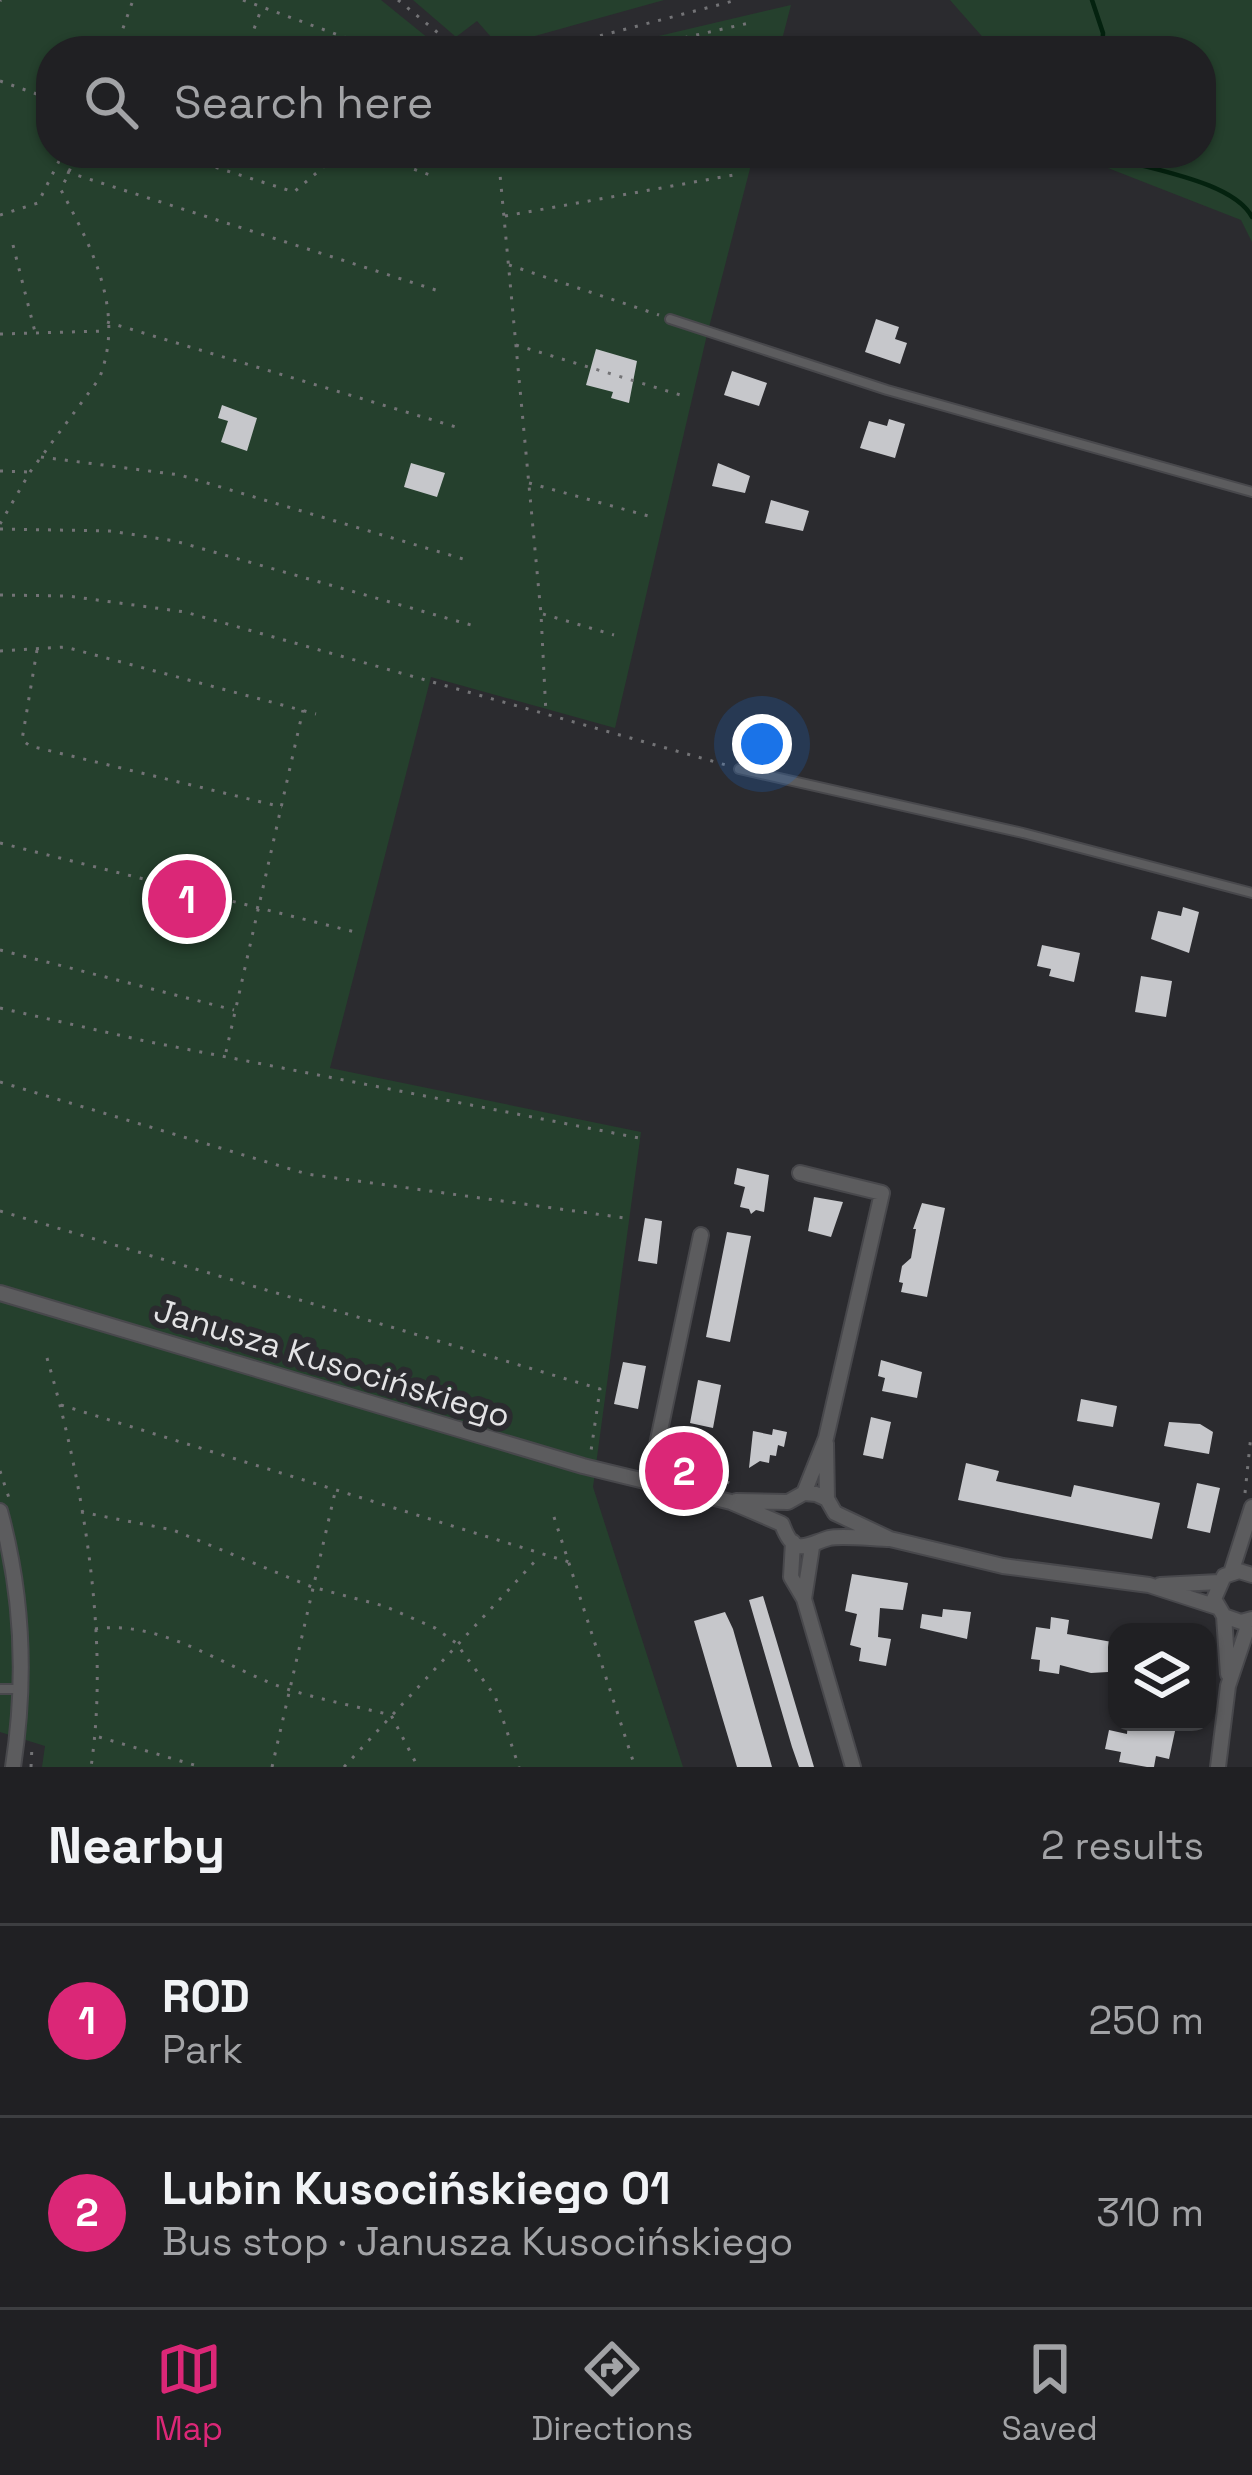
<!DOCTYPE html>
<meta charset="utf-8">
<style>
:root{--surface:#202023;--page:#2d2d30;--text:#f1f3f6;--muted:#a2a3a6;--line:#3d3e41;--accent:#db2777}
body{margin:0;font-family:"Space Grotesk",sans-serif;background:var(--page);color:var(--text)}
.controls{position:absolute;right:36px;bottom:36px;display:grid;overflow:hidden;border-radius:24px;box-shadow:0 3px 9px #0004}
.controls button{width:108px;height:108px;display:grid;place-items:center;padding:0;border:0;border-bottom:3px solid var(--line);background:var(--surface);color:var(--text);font:60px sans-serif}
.you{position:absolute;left:762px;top:744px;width:42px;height:42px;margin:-30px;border:9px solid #fff;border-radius:50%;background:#1a73e8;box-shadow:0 0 0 18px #1a73e833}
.badge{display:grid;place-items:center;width:78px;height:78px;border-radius:50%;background:var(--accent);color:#fff;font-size:39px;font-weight:700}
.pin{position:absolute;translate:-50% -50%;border:6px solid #fff;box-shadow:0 3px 12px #0006}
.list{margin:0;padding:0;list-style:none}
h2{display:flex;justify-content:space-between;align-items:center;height:156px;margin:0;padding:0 48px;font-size:51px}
h2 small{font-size:39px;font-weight:400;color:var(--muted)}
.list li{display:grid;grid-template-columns:78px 1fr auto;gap:36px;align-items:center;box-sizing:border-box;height:192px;padding:0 48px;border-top:3px solid var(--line)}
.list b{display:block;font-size:45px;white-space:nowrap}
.list p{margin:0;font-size:39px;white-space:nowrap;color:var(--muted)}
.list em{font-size:39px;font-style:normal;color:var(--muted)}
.icon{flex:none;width:66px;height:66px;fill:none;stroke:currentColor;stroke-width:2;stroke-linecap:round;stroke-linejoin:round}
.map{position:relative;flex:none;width:1252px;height:1767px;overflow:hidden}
.search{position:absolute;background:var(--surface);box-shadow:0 3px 9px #0004;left:36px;right:36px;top:36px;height:132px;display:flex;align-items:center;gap:30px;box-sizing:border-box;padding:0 42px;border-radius:48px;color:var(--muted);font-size:45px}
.sheet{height:540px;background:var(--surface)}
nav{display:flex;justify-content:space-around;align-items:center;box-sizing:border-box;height:168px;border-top:3px solid var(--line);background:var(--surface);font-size:33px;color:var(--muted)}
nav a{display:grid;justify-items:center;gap:6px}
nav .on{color:var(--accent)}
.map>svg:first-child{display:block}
.green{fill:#25402d}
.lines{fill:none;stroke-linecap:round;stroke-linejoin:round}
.stream{stroke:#04220f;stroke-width:4.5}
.building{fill:#c6c7cb}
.service-casing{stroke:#48484c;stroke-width:12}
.minor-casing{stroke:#48484c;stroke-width:18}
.path{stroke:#737376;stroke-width:3;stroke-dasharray:3 9;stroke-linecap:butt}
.service{stroke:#5c5c5e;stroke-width:8}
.minor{stroke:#5c5c5e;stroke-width:14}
.labels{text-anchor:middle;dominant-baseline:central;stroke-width:12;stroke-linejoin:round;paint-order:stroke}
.street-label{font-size:33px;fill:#e3e3e5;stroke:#2b2b2f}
</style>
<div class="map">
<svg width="1252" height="1767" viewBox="0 0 1252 1767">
<rect width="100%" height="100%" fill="#2b2b2f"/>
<path class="green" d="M0 0H381L444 51H51V153H754L706 339 615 728 431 677 330 1068 641 1132 593 1487 683 1767H42L45 1746 0 1732Z
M413 0H664L499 46 477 21 456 37Z
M950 0H1252V242L1241 220 1090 161 1083 153H1201V51H995Z
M791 5 779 51H595Z"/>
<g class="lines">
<path class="stream" d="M1092 0 1103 33 1102 51
M1115 153 1122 160C1158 171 1234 183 1252 217"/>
</g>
<path class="building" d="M876 319 899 327 895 339 907 343 900 364 865 352Z
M596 349 637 361 629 403 611 398 613 392 586 385Z
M732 371 767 383 759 406 724 395Z
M222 405 257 418 247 451 221 442 228 421 218 418Z
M889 419 905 424 895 458 860 448 869 421 887 426Z
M411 463 445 473 437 497 404 487Z
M718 463 750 476 745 493 712 486Z
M771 500 809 511 803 531 765 523Z
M1183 907 1199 912 1189 953 1151 939 1158 911 1181 916Z
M1042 945 1080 953 1074 982 1049 976 1051 969 1037 966Z
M1141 976 1172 981 1166 1017 1135 1012Z
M737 1168 769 1175 764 1212 756 1210 751 1214 749 1209 740 1207 745 1187 734 1184Z
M814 1197 843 1202 831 1237 808 1231Z
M922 1203 945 1208 927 1297 901 1292 903 1283 899 1282 902 1266 911 1258 916 1229H913Z
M645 1218 662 1221 657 1264 638 1261Z
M727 1232 751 1236 730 1342 706 1337Z
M881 1360 922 1372 917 1398 882 1391 885 1378 878 1376Z
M623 1362 646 1366 638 1409 614 1404Z
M698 1380 721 1385 713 1428 690 1423Z
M1081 1399 1117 1406 1113 1427 1077 1421Z
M871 1417 891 1422 883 1459 863 1455Z
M1169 1422 1200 1424 1213 1432 1209 1454 1164 1446Z
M773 1429 787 1432 784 1447 778 1445 776 1456 770 1455 769 1463 760 1461 749 1468 753 1431 772 1435Z
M966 1463 999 1471 996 1481 1071 1497 1074 1485 1160 1503 1152 1539 958 1500Z
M1197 1483 1220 1488 1210 1533 1187 1528Z
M852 1574 908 1583 903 1610 880 1608 878 1637 891 1639 886 1666 859 1661 861 1648 850 1645 857 1614 845 1611Z
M763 1596 776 1639 814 1767H799L792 1747 749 1600Z
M943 1609 971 1612 967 1639 920 1628 922 1614 942 1617Z
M725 1612 733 1629 772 1767H737L720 1710 694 1621Z
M1051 1617 1069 1620 1067 1634 1112 1642 1108 1672 1091 1673 1060 1665 1059 1674 1039 1671 1040 1660 1031 1659 1036 1627 1050 1629Z
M1128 1722H1177L1169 1759 1156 1756 1154 1767H1147L1119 1762 1121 1752 1105 1749 1109 1730 1127 1734Z"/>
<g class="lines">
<defs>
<path id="service" d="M670 319 887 390 1252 492
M739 769 1023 833 1252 893
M0 1689H20"/>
<path id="minor" d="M800 1173 882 1193 826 1438 804 1493
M0 1293 583 1466 731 1502 782 1524C794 1558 806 1545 829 1538 842 1535 875 1539 890 1539
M826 1443 827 1499
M649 1483 701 1235
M736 1501 788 1502 804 1493 816 1494 827 1499 835 1513 890 1539 1003 1566 1149 1585 1217 1607
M0 1511C23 1595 26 1682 13 1767
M793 1542 791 1577 804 1599 853 1767
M1231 1573 1252 1507
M1252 1575 1239 1571 1224 1576 1214 1599 1224 1616 1241 1622 1252 1619
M1160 1585 1219 1582
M804 1599 812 1547
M1224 1616 1228 1674
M1218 1767 1228 1686 1250 1620"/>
</defs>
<use href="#service" class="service-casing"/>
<use href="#minor" class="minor-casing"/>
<path class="path" d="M243 0 382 51
M398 0 460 51
M0 1 1 0
M115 51 133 0
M246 51 262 7
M542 51 737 0
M626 51 749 23
M0 81 51 99
M170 153 294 192 340 153
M369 153 430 175
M498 153 541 614 546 714
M67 172 442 292
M0 215 38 203 63 153
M505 216 739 174
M13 245 35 332
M509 265 659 315
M107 322 456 427
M0 334 104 331
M516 345 687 397
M41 457 180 475 470 561
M0 471 28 472
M529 483 652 517
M0 524 30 472 99 379C126 312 92 248 61 190L77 153
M0 529 110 531 175 541 471 625
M0 595 68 596 185 612 726 765
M543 614 614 635
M37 650 22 740 30 746 282 807
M0 651 65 647 316 714
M0 843 359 933
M0 950 234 1010
M0 1008 145 1041 639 1138
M226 1052 303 710
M0 1082 307 1174 625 1218
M0 1211 600 1389 591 1451
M47 1358C83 1480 110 1640 91 1767
M61 1405 569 1562
M669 1466 717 1476 734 1486
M0 1471 9 1498
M1245 1493 1251 1435
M81 1512 173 1530 312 1587 384 1606 435 1628 456 1643 495 1696 519 1767
M554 1517 635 1767
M95 1629C164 1619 227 1670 290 1690 323 1700 358 1707 391 1715L418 1767
M99 1737 201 1767
M31 1767 32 1746
M272 1767 336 1488
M344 1767 539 1557"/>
<use href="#service" class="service"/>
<use href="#minor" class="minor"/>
</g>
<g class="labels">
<g class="street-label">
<text transform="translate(332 1363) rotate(17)">Janusza Kusocińskiego</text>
</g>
</g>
</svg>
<div class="controls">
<button><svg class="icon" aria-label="layers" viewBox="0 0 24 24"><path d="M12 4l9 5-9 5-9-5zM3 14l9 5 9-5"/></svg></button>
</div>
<div class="you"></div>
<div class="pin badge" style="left:187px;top:899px">1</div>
<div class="pin badge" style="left:684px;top:1471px">2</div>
<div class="search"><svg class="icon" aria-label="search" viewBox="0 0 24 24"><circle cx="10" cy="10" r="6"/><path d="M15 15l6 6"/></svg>Search here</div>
</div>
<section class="sheet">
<h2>Nearby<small>2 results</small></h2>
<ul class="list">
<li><span class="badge">1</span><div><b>ROD</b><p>Park</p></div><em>250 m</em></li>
<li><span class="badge">2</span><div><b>Lubin Kusocińskiego 01</b><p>Bus stop · Janusza Kusocińskiego</p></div><em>310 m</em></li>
</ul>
</section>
<nav>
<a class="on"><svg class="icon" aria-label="map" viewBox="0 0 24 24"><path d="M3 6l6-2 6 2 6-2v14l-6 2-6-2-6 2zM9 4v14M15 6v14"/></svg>Map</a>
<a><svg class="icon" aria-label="directions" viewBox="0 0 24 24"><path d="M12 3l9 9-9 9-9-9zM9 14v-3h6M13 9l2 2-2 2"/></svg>Directions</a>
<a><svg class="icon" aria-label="saved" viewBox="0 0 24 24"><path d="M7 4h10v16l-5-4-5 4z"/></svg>Saved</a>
</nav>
